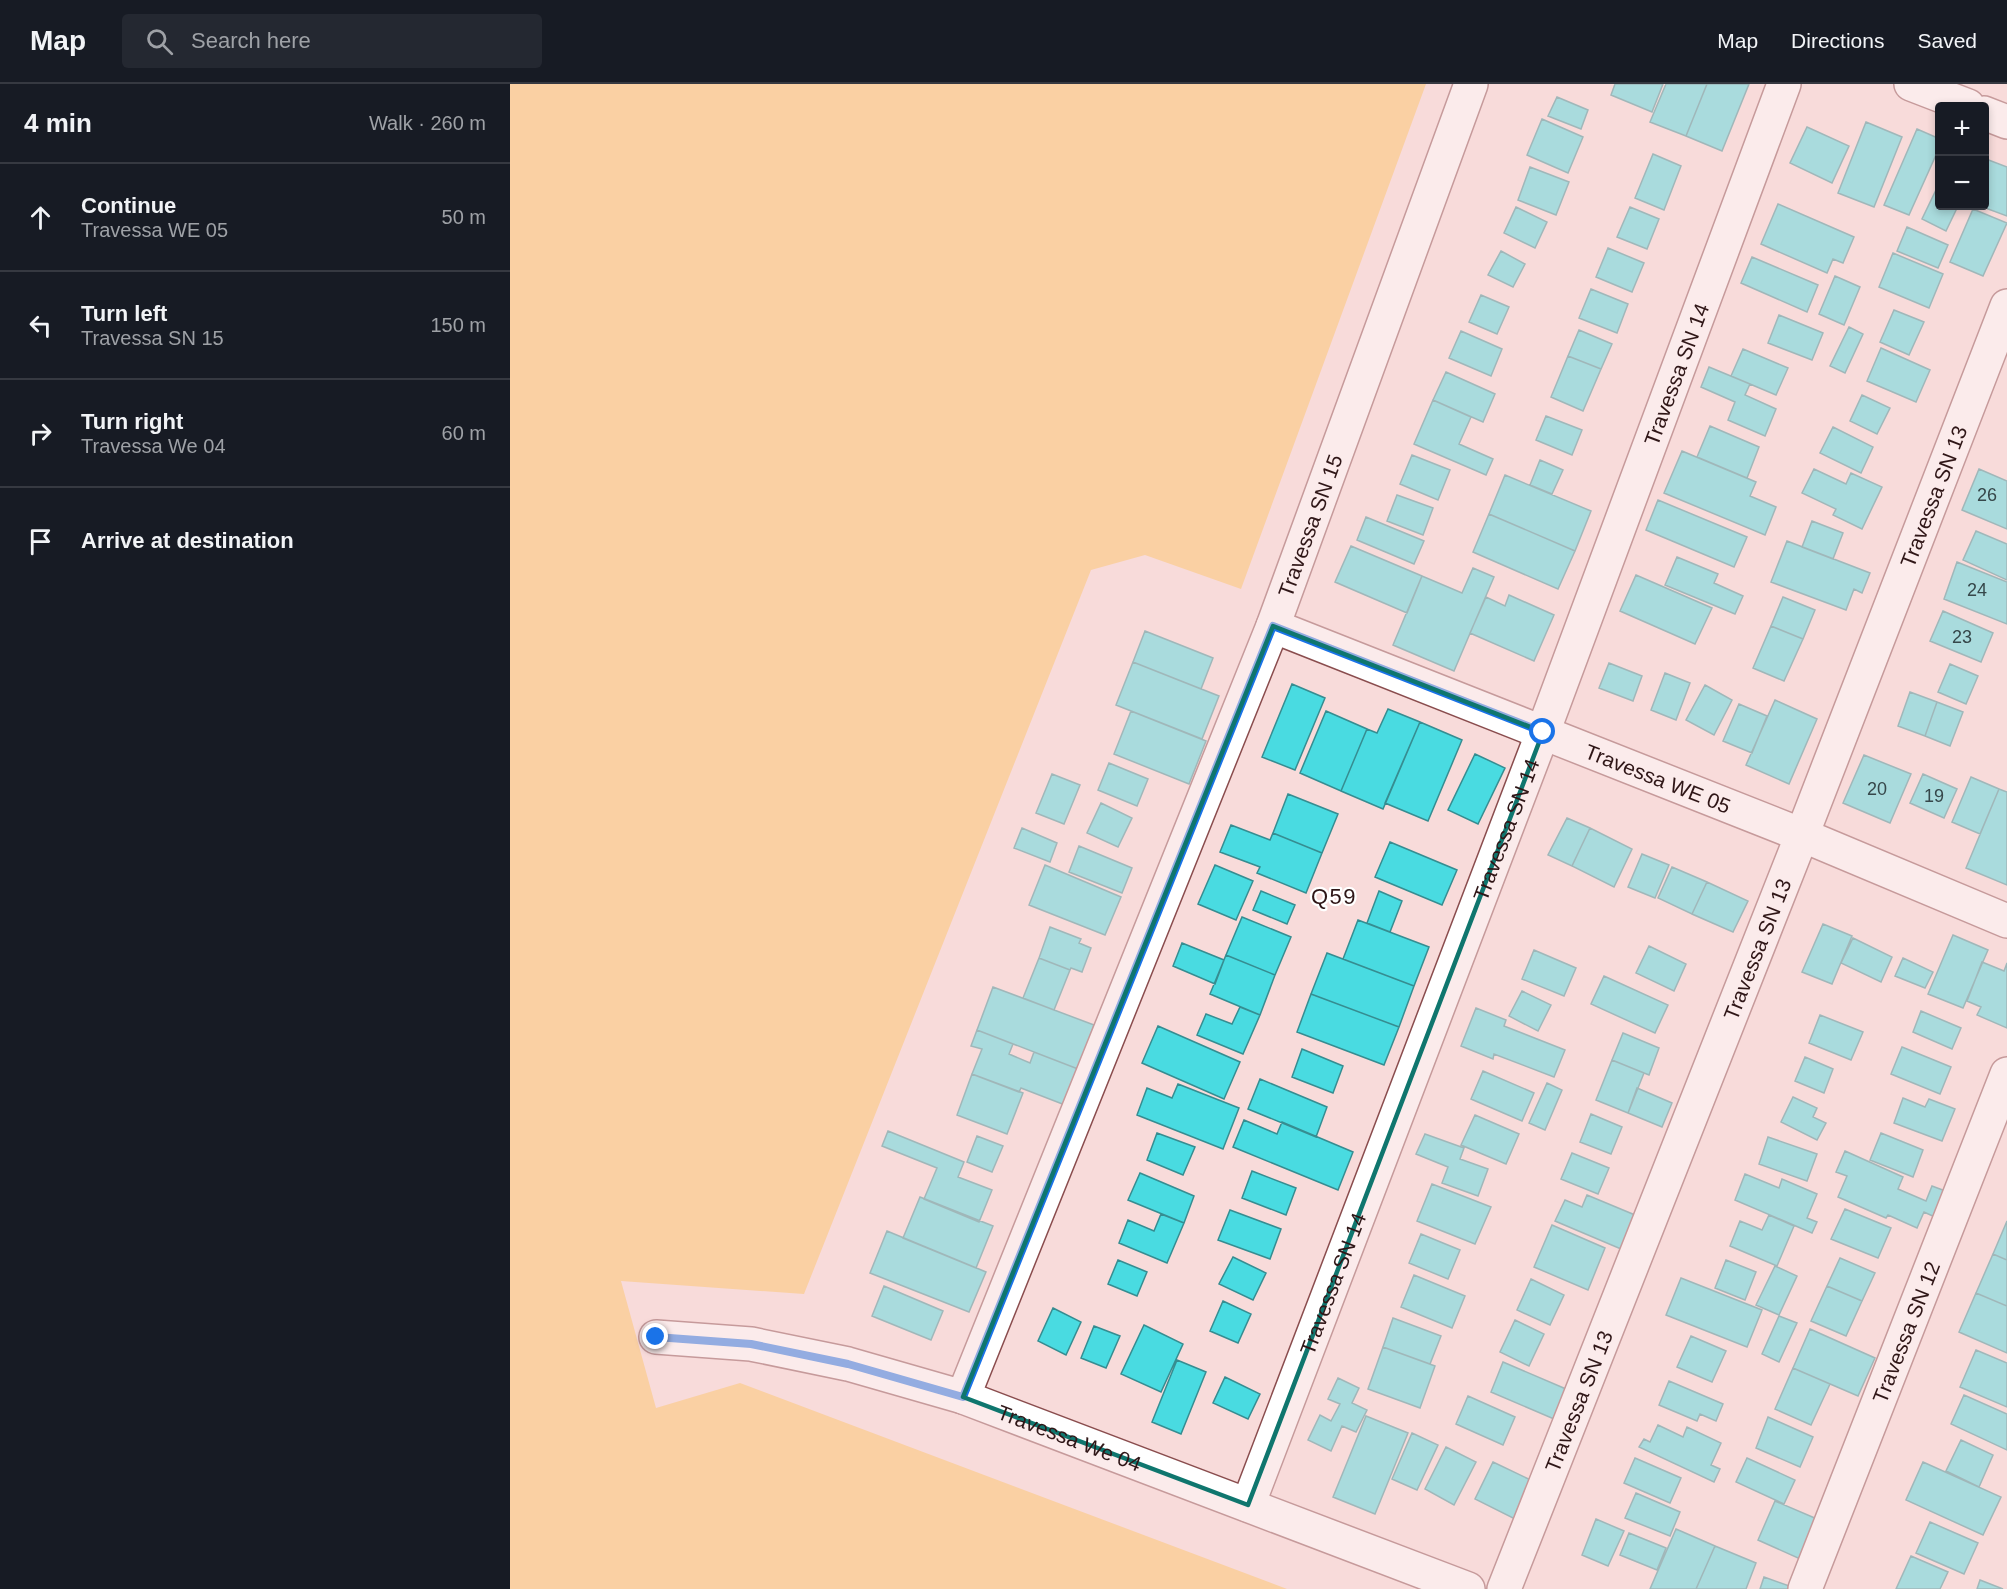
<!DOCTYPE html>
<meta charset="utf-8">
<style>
:root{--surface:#171b24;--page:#242831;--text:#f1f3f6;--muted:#9ea1a6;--line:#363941}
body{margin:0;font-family:Arial,sans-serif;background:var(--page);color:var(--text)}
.controls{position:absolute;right:18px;top:18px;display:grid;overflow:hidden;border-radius:6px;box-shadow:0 3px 9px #0003}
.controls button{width:54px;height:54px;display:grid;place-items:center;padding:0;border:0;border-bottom:2px solid var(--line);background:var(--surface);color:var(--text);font:30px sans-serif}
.stop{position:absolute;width:18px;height:18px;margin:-14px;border:4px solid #1a73e8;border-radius:50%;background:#fff}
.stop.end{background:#1a73e8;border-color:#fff;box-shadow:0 2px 6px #0008}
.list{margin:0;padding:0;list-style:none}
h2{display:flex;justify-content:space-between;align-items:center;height:78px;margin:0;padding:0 24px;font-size:26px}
h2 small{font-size:20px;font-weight:400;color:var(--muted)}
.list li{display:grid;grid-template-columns:39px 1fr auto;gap:18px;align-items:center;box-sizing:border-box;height:108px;padding:0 24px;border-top:2px solid var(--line)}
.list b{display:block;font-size:22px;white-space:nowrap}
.list p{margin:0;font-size:20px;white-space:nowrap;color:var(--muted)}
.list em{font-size:20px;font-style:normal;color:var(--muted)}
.icon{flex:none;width:33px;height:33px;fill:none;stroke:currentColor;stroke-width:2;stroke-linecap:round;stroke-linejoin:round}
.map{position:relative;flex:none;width:1497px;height:1505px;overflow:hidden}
header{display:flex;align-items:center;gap:36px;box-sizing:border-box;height:84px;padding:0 30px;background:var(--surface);border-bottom:2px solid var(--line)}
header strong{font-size:28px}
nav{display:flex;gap:33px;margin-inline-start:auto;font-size:21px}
.search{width:420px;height:54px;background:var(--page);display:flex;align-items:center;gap:15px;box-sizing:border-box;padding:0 21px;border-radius:6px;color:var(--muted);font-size:22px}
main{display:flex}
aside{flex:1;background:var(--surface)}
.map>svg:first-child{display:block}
.green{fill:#fdc360}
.building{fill:#49dbe1;stroke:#368d91;stroke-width:1.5}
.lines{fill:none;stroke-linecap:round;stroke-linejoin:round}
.street-casing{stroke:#8a4d4e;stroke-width:36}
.street{stroke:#fff;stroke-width:33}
.route{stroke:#1a73e8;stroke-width:8}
.marked{fill:none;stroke:#0f766e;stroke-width:4.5;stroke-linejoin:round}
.labels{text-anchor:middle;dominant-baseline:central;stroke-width:4.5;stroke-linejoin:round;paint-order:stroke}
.number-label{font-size:18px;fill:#36474a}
.street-label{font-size:21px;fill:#2f1617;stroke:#fff}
.neighbourhood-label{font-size:22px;letter-spacing:1.5px;fill:#2f1617;stroke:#fff}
</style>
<header>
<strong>Map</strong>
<div class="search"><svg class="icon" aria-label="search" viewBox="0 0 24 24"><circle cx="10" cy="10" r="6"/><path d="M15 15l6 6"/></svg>Search here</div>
<nav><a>Map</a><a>Directions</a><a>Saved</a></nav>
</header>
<main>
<aside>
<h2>4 min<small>Walk · 260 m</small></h2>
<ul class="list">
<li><svg class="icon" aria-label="ahead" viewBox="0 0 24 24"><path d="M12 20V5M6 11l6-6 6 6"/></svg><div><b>Continue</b><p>Travessa WE 05</p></div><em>50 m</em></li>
<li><svg class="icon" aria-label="left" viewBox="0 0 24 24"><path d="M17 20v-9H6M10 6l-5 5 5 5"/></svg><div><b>Turn left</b><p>Travessa SN 15</p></div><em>150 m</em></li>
<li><svg class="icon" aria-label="right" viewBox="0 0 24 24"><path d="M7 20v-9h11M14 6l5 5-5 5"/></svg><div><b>Turn right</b><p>Travessa We 04</p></div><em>60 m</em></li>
<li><svg class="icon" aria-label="arrive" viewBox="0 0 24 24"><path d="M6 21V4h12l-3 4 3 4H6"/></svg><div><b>Arrive at destination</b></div></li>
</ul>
</aside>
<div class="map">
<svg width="1497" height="1505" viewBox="0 0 1497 1505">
<rect width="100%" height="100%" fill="#f8dbda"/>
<path class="green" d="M0 0H916L731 505 635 471 581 486 294 1210 111 1197 146 1324 230 1299 777 1505H0Z"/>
<path class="building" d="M1105 0H1153L1142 28 1101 11Z
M1156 0H1197L1176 52 1140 38Z
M1197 0H1239L1212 67 1176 52Z
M1047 13 1078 26 1071 45 1038 32Z
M1032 35 1073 53 1058 89 1017 71Z
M1356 38 1392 53 1364 123 1328 109Z
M1297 43 1339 62 1322 99 1280 79Z
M1407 45 1430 55V62L1399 131 1374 121Z
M1143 70 1171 82 1154 126 1125 114Z
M1476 75 1497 83V132L1470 122H1474Z
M1020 83 1059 98 1046 131 1008 116Z
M1426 106 1430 107V122H1448L1436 147 1412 135Z
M1268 120 1344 153 1333 179 1323 175 1317 189 1251 160Z
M1006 123 1037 138 1025 164 994 149Z
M1120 123 1149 135 1137 165 1107 153Z
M1463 125 1497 139 1473 192 1440 178Z
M1397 143 1438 161 1428 184 1387 167Z
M1098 164 1134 179 1122 208 1086 193Z
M991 167 1015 180 1003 203 978 191Z
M1383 169 1433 190 1419 224 1369 203Z
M1242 173 1308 201 1297 228 1231 199Z
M1325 192 1350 203 1334 241 1309 230Z
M1081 205 1118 220 1107 249 1069 234Z
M971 211 999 223 987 250 959 238Z
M1384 226 1414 238 1399 271 1370 258Z
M1269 231 1313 249 1302 276 1258 259Z
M1339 243 1353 250 1335 289 1320 282Z
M1069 246 1102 260 1091 285 1058 272Z
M951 247 992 265 981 292 939 274Z
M1371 264 1420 286 1406 318 1357 297Z
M1233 265 1278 284 1266 311 1221 292Z
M1058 272 1091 285 1073 327 1041 313Z
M1199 283 1240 300 1235 311 1266 325 1255 352 1218 336 1225 318 1191 303Z
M936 288 985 310 973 338 923 316Z
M1352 311 1380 324 1367 350 1340 337Z
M923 316 961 333 949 360 983 375 976 391 904 360Z
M1036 332 1072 346 1062 371 1026 356Z
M1200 342 1249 363 1237 394 1187 373Z
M1323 343 1363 363 1351 389 1310 369Z
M1172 367 1246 398 1240 412 1266 423 1255 451 1154 409Z
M902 371 940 386 928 416 890 400Z
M1030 376 1053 386 1042 410 1020 401Z
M1304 385 1336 400 1341 389 1372 403 1352 445 1323 431 1326 425 1292 409Z
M1469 385 1497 397V445L1452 426Z
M995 391 1081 427 1065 467 979 430Z
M887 411 923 424 913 451 877 437Z
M1148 416 1237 453 1224 483 1136 446Z
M979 430 1065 467 1048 505 963 468Z
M856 433 914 457 904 480 847 456Z
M1302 437 1333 449 1323 475 1292 463Z
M1466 447 1497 460V496L1453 476Z
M1277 457 1360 489 1352 509 1344 505 1336 526 1261 498Z
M841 462 912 492 897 529 825 498Z
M1167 473 1208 490 1204 499 1233 512 1225 530 1155 501Z
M1447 478 1497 498V540L1434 515Z
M963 484 984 493 944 587 883 561 912 492 952 509Z
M1126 491 1202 524 1185 560 1110 527Z
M999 511 1044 531 1024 577 960 549 976 513 995 522Z
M1273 513 1305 526 1293 555 1261 542Z
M1433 527 1483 549 1471 578 1420 557Z
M1261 542 1293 555 1274 597 1243 584Z
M635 547 703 574 691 605 623 578Z
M623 578 709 612 692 655 606 621Z
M1099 579 1132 592 1123 617 1089 604Z
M1440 580 1468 592 1456 620 1428 608Z
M1155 589 1180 599 1166 636 1141 626Z
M782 600 815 614 785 686 752 673Z
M1195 601 1222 616 1204 651 1176 636Z
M1400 608 1427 618 1415 652 1388 642Z
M1265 616 1307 635 1279 700 1236 681Z
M1427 618 1453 628 1440 662 1415 652Z
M1229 620 1257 632 1242 669 1213 657Z
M878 625 910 638 873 725 831 707 857 645 867 649Z
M621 627 696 657 679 700 604 670Z
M816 627 857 645 831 707 790 689Z
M910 638 952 656 918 737 875 719Z
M965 670 995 684 968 740 938 726Z
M1354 671 1401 690 1380 739 1333 719Z
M599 679 638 695 627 722 588 706Z
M542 690 570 701 554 740 526 729Z
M1413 690 1447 705 1434 734 1400 719Z
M1461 693 1489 705 1470 750 1442 738Z
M1489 705 1497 708V801L1456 784Z
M778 710 828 730 812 769 763 749Z
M591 719 622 734 608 763 577 749Z
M1057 734 1080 744 1062 782 1038 771Z
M721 741 760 756 763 749 812 769 796 809 747 789 750 783 710 768Z
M512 744 547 759 540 778 504 764Z
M1080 744 1122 765 1104 803 1062 782Z
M880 758 947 786 932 821 865 793Z
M569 762 622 784 612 809 559 788Z
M1132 770 1159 781 1145 814 1118 803Z
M535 781 611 813 595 851 519 821Z
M705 781 743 797 726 836 688 820Z
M1162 783 1197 798 1182 830 1148 814Z
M1197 798 1238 817 1223 848 1182 830Z
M751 807 785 821 777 840 743 826Z
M869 807 892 817 880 848 857 839Z
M732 833 781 853 765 891 716 871Z
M848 836 919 863 904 902 833 875Z
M1313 840 1342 852 1322 900 1292 888Z
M540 843 571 855 569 859 581 864 572 888 561 884 560 886 529 874Z
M1443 851 1478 866 1453 924 1418 910Z
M1343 854 1382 873 1371 898 1331 879Z
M672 859 714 876 705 900 663 882Z
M1139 862 1176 880 1164 907 1126 889Z
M1024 866 1066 884 1054 912 1012 895Z
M817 869 904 902 889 943 801 910Z
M716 871 765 891 750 931 700 910Z
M529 874 560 886 544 926 513 914Z
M1393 874 1423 888 1415 904 1385 892Z
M1472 878 1494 887 1497 879V944L1467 931 1471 923 1457 917Z
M1094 892 1158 921 1145 949 1081 920Z
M483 903 584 941 568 985 467 946Z
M1012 907 1041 921 1028 947 999 932Z
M801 910 889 943 874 981 787 948Z
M730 923 750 931 733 970 687 951 696 930 722 940Z
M966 924 996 936 994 942 1055 966 1044 993 984 970 983 975 951 962Z
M1411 927 1451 944 1442 965 1403 948Z
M1310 931 1353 948 1341 976 1299 959Z
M648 942 730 978 714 1015 632 979Z
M467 946 503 960 499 970 520 979 524 968 568 985 555 1021 511 1004 509 1008 462 990 472 965 461 962Z
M1113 949 1149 964 1139 991 1102 976Z
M1392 963 1441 983 1430 1010 1381 990Z
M792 965 833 982 823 1009 782 993Z
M1295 973 1323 985 1314 1009 1285 997Z
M1102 976 1134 989 1118 1029 1086 1016Z
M973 987 1024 1009 1012 1037 961 1015Z
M462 990 513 1009 497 1050 447 1031Z
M750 995 817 1023 806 1053 738 1025Z
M1037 999 1052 1006 1035 1046 1019 1039Z
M668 1000 729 1024 713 1065 627 1031 637 1004 662 1014Z
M1127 1004 1162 1019 1152 1043 1118 1029Z
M1283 1013 1307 1024 1303 1033 1316 1039 1307 1056 1271 1038Z
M1393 1014 1415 1023 1419 1015 1445 1025 1432 1057 1384 1039Z
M1081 1030 1112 1043 1101 1070 1070 1058Z
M965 1031 1009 1050 996 1080 951 1061Z
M734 1036 767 1050 772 1038 843 1068 828 1106 723 1063Z
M378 1047 454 1078 448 1093 482 1106 469 1138 414 1115 427 1084 372 1062Z
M647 1049 685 1063 673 1091 637 1076Z
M1371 1049 1413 1066 1403 1093 1360 1076Z
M915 1050 954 1064 950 1075 978 1085 968 1112 932 1099 938 1083 906 1070Z
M467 1052 493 1062 482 1088 457 1078Z
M1258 1053 1307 1070 1297 1097 1249 1080Z
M1335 1067 1393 1093 1388 1105 1416 1117 1422 1102 1438 1108 1427 1134 1414 1128 1407 1144 1378 1131 1376 1134 1328 1113 1337 1092 1326 1088Z
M1062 1069 1099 1084 1088 1110 1051 1095Z
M742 1087 786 1104 776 1131 732 1114Z
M630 1089 684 1112 674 1139 618 1116Z
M1235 1090 1269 1104 1272 1095 1307 1110 1297 1134 1307 1138 1302 1149 1225 1116Z
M922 1100 981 1123 965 1160 907 1137Z
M1077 1111 1125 1131 1111 1165 1045 1137 1055 1116 1072 1123Z
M410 1113 483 1142 466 1184 393 1154Z
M1335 1125 1381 1144 1368 1174 1321 1155Z
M720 1126 771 1145 760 1175 708 1156Z
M651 1130 674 1139 657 1179 609 1159 618 1136 644 1147Z
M1259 1131 1284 1142 1267 1182 1220 1162 1230 1137 1252 1146Z
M1497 1137V1176L1483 1170Z
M1042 1141 1095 1164 1078 1206 1024 1183Z
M377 1147 476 1188 459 1228 360 1189Z
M911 1150 950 1166 938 1195 899 1179Z
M1483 1170 1497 1176V1222L1466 1209Z
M723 1173 756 1189 743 1216 709 1200Z
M1330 1174 1365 1189 1352 1217 1317 1202Z
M608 1176 637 1188 627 1212 598 1200Z
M1216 1176 1246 1188 1235 1216 1205 1204Z
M1265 1182 1287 1192 1269 1231 1246 1221Z
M904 1191 955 1212 942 1244 891 1223Z
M1171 1194 1252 1226 1237 1263 1156 1231Z
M1021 1195 1054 1211 1040 1241 1007 1226Z
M374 1202 433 1227 421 1256 362 1232Z
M1317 1202 1352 1217 1336 1252 1301 1237Z
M1466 1209 1497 1222V1269L1449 1248Z
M713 1217 741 1230 728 1259 700 1247Z
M543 1224 571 1238 556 1271 528 1257Z
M1269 1232 1287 1239 1269 1278 1252 1270Z
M883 1234 931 1252 920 1280 873 1263Z
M1005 1236 1034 1250 1019 1282 990 1268Z
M634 1241 673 1260 651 1308 611 1290Z
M584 1242 610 1252 596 1284 571 1274Z
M1300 1245 1365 1274 1348 1312 1283 1284Z
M1181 1252 1216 1267 1202 1298 1167 1283Z
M873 1263 925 1282 910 1324 858 1305Z
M1466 1266 1497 1279V1323L1450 1303Z
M667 1276 696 1288 671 1350 642 1338Z
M993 1278 1056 1305 1044 1335 981 1308Z
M1283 1284 1320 1300 1301 1341 1265 1325Z
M715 1293 750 1310 738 1335 703 1319Z
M828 1294 849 1304 842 1319 857 1326 846 1348 832 1342 821 1367 798 1356 810 1331 821 1337 830 1320 818 1315Z
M1159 1297 1213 1320 1206 1337 1190 1330 1187 1337 1149 1321Z
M1454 1311 1497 1330V1366L1441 1340Z
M958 1312 1005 1333 993 1361 946 1340Z
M856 1332 898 1349 865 1430 823 1413Z
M1258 1333 1303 1353 1290 1383 1246 1364Z
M1148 1341 1173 1353 1177 1343 1211 1359 1201 1381 1210 1385 1204 1398 1129 1363 1134 1355 1140 1358Z
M902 1349 928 1361 907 1406 882 1395Z
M1451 1356 1483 1371 1469 1403 1436 1387Z
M936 1363 966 1378 944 1421 915 1405Z
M1125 1374 1171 1394 1160 1419 1114 1399Z
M1237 1374 1285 1396 1274 1420 1226 1398Z
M983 1378 1027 1399 1009 1437 965 1415Z
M1413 1378 1491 1413 1473 1451 1396 1416Z
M1126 1409 1170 1428 1160 1452 1115 1434Z
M1265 1417 1314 1438 1297 1478 1248 1456Z
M1086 1435 1114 1447 1098 1482 1072 1471Z
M1420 1438 1468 1459 1454 1490 1406 1469Z
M1166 1445 1205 1462 1186 1505H1140Z
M1119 1449 1156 1464 1147 1486 1110 1471Z
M1205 1462 1246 1479 1236 1505H1186Z
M1401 1472 1438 1488 1430 1505H1386Z
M1254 1493 1285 1504V1505H1250Z
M1470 1496 1493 1505H1467Z"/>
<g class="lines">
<defs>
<g id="street">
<path d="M1401 0 1458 22"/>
<path d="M1474 29 1497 38"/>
<path id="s1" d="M763 542 1292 751 1497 837"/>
<path id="s2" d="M146 1253 241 1260 338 1280 453 1313 958 1505"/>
<path id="s3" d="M453 1313 763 542 961 0"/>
<path id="s4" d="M738 1421 1033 648 1274 0"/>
<path id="s5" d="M994 1505 1292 751 1497 222"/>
<path id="s6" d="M1295 1505 1497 990"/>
</g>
</defs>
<use href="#street" class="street-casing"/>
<use href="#street" class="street"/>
</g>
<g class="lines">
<path class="route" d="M146 1253 241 1260 338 1280 453 1313 763 542 1033 648"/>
</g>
<path d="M0 0H1497V1505H0ZM763 542 1033 648 738 1421 453 1313Z" fill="#f8dbda" fill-opacity=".55" fill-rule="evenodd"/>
<path class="marked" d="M763 542 1033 648 738 1421 453 1313Z"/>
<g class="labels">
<g class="number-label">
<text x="1477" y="411">26</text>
<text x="1467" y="506">24</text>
<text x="1452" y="553">23</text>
<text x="1367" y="705">20</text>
<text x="1424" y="712">19</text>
</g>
<g class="street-label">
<text stroke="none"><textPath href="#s4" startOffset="1209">Travessa SN 14</textPath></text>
<text stroke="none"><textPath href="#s5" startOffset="1174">Travessa SN 13</textPath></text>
<text stroke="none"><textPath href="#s3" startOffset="938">Travessa SN 15</textPath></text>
<text stroke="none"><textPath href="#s1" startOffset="414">Travessa WE 05</textPath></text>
<text stroke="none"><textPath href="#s4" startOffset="723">Travessa SN 14</textPath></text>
<text stroke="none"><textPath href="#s5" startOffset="688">Travessa SN 13</textPath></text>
<text stroke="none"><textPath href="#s4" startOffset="237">Travessa SN 14</textPath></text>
<text stroke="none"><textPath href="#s6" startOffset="276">Travessa SN 12</textPath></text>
<text stroke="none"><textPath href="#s5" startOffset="202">Travessa SN 13</textPath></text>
<text stroke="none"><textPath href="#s2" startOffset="428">Travessa We 04</textPath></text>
</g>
<g class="neighbourhood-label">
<text x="824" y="812">Q59</text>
</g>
</g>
</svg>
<div class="controls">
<button>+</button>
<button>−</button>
</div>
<div class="stop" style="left:1033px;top:648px"></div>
<div class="stop end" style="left:146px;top:1253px"></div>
</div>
</main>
